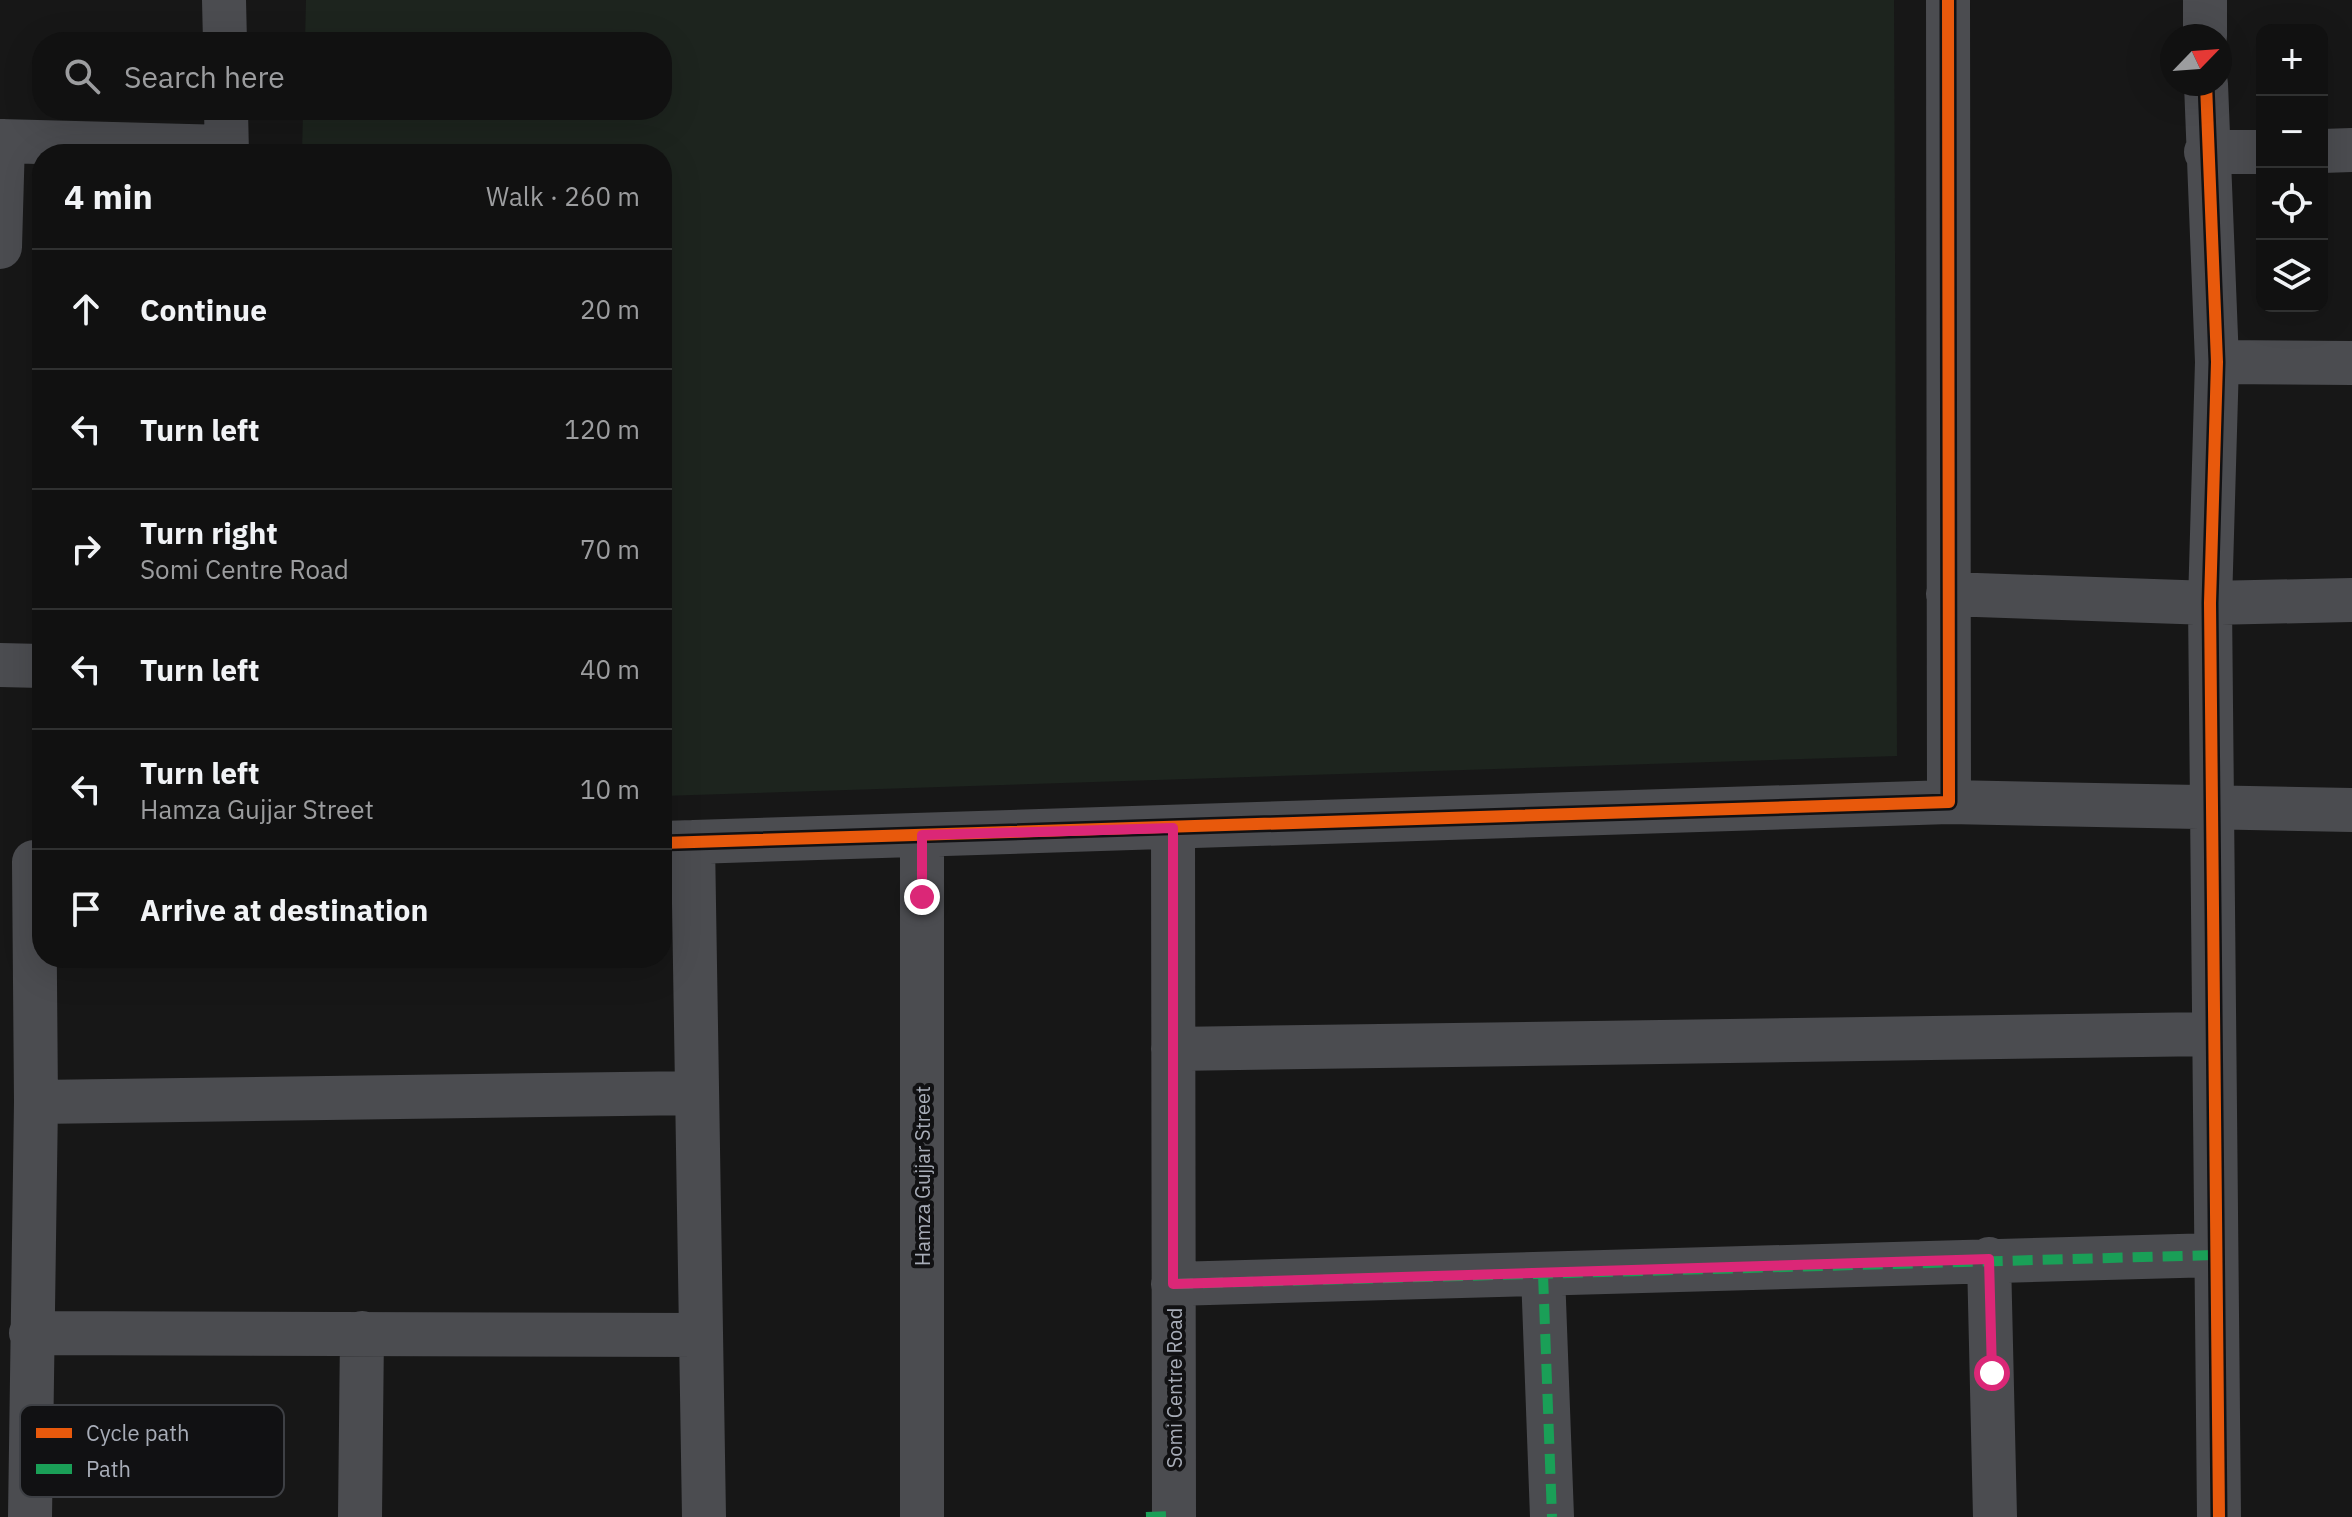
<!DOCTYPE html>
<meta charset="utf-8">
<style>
:root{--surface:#111;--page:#1e1f1f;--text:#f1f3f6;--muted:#9c9d9f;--line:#303131}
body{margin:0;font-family:"IBM Plex Sans",sans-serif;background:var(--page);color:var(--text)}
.controls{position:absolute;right:24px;top:24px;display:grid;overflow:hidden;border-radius:16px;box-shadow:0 8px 32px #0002}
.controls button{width:72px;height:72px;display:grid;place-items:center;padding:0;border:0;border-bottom:2px solid var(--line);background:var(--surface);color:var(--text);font:40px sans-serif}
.compass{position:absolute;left:2160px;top:24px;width:72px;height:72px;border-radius:50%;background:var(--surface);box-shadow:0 8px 32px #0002;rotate:65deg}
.stop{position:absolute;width:24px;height:24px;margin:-18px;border:6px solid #db2777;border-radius:50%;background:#fff}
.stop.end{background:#db2777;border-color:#fff;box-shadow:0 2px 8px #0008}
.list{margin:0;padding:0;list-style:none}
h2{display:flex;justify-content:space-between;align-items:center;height:104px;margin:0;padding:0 32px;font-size:34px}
h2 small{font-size:26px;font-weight:400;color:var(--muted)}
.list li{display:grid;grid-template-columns:52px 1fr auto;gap:24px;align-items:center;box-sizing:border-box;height:120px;padding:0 32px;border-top:2px solid var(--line)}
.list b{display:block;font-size:30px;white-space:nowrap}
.list p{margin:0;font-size:26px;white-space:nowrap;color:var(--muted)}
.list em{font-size:26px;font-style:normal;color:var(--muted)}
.icon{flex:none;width:44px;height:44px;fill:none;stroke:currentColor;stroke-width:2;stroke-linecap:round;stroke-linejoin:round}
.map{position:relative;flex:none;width:2352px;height:1517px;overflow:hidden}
.search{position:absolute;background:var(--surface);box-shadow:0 8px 32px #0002;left:32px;top:32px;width:640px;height:88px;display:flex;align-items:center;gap:20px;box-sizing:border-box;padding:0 28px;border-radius:32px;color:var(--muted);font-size:30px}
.panel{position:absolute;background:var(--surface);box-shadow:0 8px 32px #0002;left:32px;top:144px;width:640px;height:824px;border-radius:32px}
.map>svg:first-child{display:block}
.green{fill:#1d241e}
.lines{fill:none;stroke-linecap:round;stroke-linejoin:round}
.street{stroke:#4b4c50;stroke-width:44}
.quiet{stroke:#1a9f57;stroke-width:10;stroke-dasharray:20 10;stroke-linecap:butt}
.cycleway-casing{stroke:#111113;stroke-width:17}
.cycleway{stroke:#e8590c;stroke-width:12}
.route{stroke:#db2777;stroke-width:10}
.labels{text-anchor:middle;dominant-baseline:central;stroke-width:8;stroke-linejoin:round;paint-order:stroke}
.street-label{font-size:20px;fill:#a8adb8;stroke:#111113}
.key{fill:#111113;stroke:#3e4045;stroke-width:2}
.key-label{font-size:22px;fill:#a8adb8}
</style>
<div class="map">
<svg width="2352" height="1517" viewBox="0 0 2352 1517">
<rect width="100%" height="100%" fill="#171717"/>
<path class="green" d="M306 0H1894L1897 756 662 796V154H302L303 110H662V42H305Z"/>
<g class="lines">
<path class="street" d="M224 0 225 42
M2205 0V36
M2206 84 2217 362 2210 603 2219 1517
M226 110 227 154
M0 141 226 147
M2322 151 2352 150
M2206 152H2262
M0 247 3 141
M2217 362 2352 363
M1948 594 2210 603 2352 600
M0 665 42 666
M1949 802 2352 810
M1173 828 1174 1517
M922 835V1517
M693 842 704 1517
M662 843 1949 802 1948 0
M1173 1049 2214 1034
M36 1102 697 1093
M1989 1259 1995 1517
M1543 1274 1552 1517
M1173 1284 2216 1255
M31 1333 701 1335
M30 1517 36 1102 34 862
M360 1517 362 1333"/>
<path class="quiet" d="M1543 1274 1552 1517
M1173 1284 2216 1255
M1146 1517 1174 1516"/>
<defs>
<path id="cycleway" d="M2206 84 2217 362 2210 603 2219 1517
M662 843 1949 802 1948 0"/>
</defs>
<use href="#cycleway" class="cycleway-casing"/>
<use href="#cycleway" class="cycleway"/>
</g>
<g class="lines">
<path class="route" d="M922 897V835L1173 828V1284L1989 1259 1992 1373"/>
</g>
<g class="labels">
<g class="street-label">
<text transform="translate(922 1176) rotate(-90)">Hamza Gujjar Street</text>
<text transform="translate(1174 1388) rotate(-90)">Somi Centre Road</text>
</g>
</g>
<rect x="20" y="1405" width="264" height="92" rx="12" class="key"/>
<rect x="36" y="1428" width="36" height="10" fill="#e8590c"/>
<rect x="36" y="1464" width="36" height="10" fill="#1a9f57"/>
<g class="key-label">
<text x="86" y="1441">Cycle path</text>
<text x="86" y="1477">Path</text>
</g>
</svg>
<div class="controls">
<button>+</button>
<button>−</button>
<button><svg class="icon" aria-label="locate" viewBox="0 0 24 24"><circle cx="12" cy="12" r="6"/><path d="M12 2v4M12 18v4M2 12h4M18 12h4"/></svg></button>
<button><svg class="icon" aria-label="layers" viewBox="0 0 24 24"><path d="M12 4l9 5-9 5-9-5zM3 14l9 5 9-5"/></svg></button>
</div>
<svg class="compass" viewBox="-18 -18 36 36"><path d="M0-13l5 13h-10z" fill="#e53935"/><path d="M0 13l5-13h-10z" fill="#9c9d9f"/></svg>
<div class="stop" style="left:1992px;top:1373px"></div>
<div class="stop end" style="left:922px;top:897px"></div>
<div class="search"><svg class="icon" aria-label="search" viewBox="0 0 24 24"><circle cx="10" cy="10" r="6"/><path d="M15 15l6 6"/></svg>Search here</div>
<section class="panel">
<h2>4 min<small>Walk · 260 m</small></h2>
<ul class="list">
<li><svg class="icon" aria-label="ahead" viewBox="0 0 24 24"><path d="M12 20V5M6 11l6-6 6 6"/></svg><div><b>Continue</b></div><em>20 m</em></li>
<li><svg class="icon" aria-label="left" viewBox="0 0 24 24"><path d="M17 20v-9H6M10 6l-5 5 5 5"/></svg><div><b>Turn left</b></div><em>120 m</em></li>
<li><svg class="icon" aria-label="right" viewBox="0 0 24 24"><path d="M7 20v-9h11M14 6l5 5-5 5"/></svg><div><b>Turn right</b><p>Somi Centre Road</p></div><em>70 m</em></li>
<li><svg class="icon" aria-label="left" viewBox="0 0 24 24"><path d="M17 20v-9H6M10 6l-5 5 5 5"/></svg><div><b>Turn left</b></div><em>40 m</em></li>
<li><svg class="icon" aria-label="left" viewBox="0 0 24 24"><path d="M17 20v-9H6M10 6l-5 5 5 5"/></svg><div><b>Turn left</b><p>Hamza Gujjar Street</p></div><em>10 m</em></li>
<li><svg class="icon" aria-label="arrive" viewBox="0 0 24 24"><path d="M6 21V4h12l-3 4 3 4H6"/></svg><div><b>Arrive at destination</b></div></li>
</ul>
</section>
</div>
